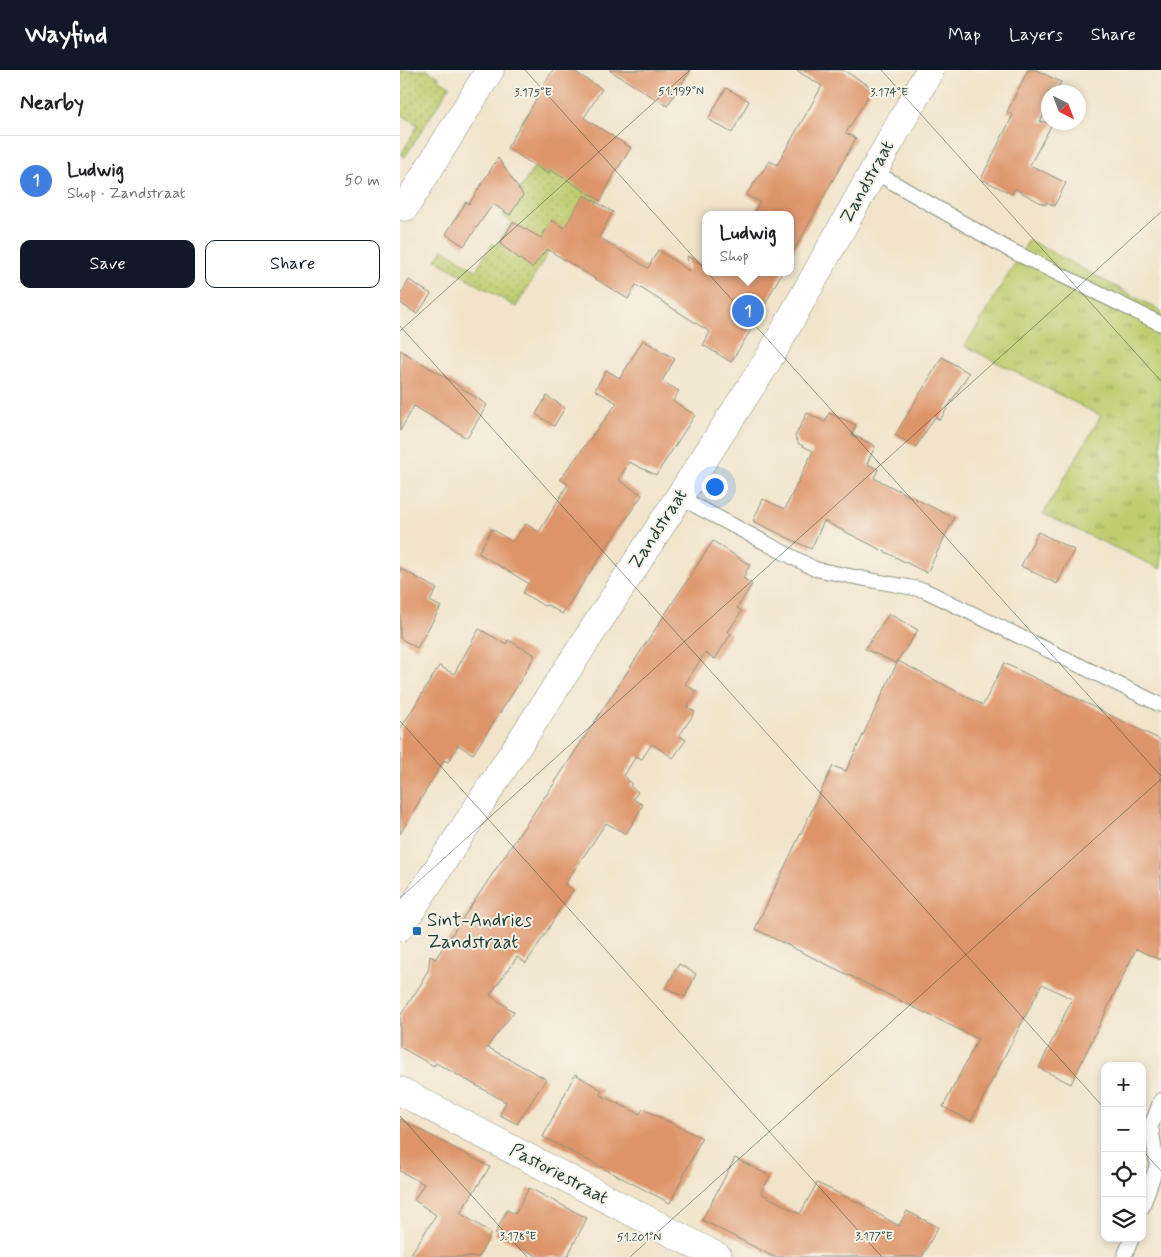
<!DOCTYPE html>
<meta charset="utf-8">
<style>
:root{--surface:#fff;--page:#f2f2f2;--text:#202124;--muted:#757577;--line:#e0e0e0;--accent:#111827}
body{margin:0;font-family:Mynerve,sans-serif;background:var(--page);color:var(--text)}
.controls{position:absolute;right:15px;bottom:15px;display:grid;overflow:hidden;border-radius:10px;box-shadow:0 2px 8px #0003}
.controls button{width:45px;height:45px;display:grid;place-items:center;padding:0;border:0;border-bottom:1px solid var(--line);background:var(--surface);color:var(--text);font:25px sans-serif}
.compass{position:absolute;left:641px;top:15px;width:45px;height:45px;border-radius:50%;background:var(--surface);box-shadow:0 2px 8px #0003;rotate:138deg}
.you{position:absolute;left:314px;top:416px;width:18px;height:18px;margin:-12px;border:4px solid #fff;border-radius:50%;background:#1a73e8;box-shadow:0 0 0 8px #1a73e833}
.badge{display:grid;place-items:center;width:32px;height:32px;border-radius:50%;background:var(--accent);color:#fff;font-size:16px;font-weight:700}
.pin{position:absolute;translate:-50% -50%;border:2px solid #fff;box-shadow:0 1px 5px #0006}
.popup{position:absolute;left:302px;top:141px;width:92px;height:65px;box-sizing:border-box;display:grid;place-content:center;border-radius:10px;background:var(--surface);filter:drop-shadow(0 1px 4px #0005);font-size:16px;white-space:nowrap;color:var(--muted)}
.popup b{font-size:19px;color:var(--text)}
.popup::after{content:'';position:absolute;left:50%;top:100%;margin-left:-10px;border:10px solid transparent;border-top-color:var(--surface)}
.list{margin:0;padding:0;list-style:none}
h2{display:flex;justify-content:space-between;align-items:center;height:65px;margin:0;padding:0 20px;font-size:21px}
h2 small{font-size:16px;font-weight:400;color:var(--muted)}
.list li{display:grid;grid-template-columns:32px 1fr auto;gap:15px;align-items:center;box-sizing:border-box;height:90px;padding:0 20px;border-top:1px solid var(--line)}
.list b{display:block;font-size:19px;white-space:nowrap}
.list p{margin:0;font-size:16px;white-space:nowrap;color:var(--muted)}
.list em{font-size:16px;font-style:normal;color:var(--muted)}
.actions{display:flex;gap:10px;padding:15px 20px}
.actions a{flex:1;padding:11px 0;border:1px solid var(--accent);border-radius:10px;text-align:center;font-size:18px;color:var(--accent)}
.actions .main{background:var(--accent);color:#fff}
.icon{flex:none;width:28px;height:28px;fill:none;stroke:currentColor;stroke-width:2;stroke-linecap:round;stroke-linejoin:round}
.map{position:relative;flex:none;width:761px;height:1187px;overflow:hidden}
header{display:flex;align-items:center;gap:30px;box-sizing:border-box;height:70px;padding:0 25px;background:var(--accent);color:#fff}
header strong{font-size:24px}
nav{display:flex;gap:28px;margin-inline-start:auto;font-size:18px}
main{display:flex}
aside{flex:1;background:var(--surface)}
.map>svg:first-child{display:block}
.grass{fill:url(#grass-tufts);stroke:#6f8552}
.park{fill:url(#park-dots);stroke:#6f8552}
.building{fill:#de9469}
.lines{fill:none;stroke-linecap:round;stroke-linejoin:round}
.lane-casing{stroke:#88907f;stroke-width:16}
.street-casing{stroke:#88907f;stroke-width:29}
.lane{stroke:#fff;stroke-width:14}
.street{stroke:#fff;stroke-width:28}
.ticks{fill:none;stroke:#1f3d34;stroke-width:1;stroke-opacity:0.45}
.poi-dot{fill:#1f6fb2;stroke:#f7f3e8;stroke-width:2}
.labels{text-anchor:middle;dominant-baseline:central;stroke-width:4;stroke-linejoin:round;paint-order:stroke}
.street-label{font-size:19px;fill:#1f3d34;stroke:#f7f3e8}
.poi-label{font-size:19px;fill:#1f3d34;stroke:#f7f3e8;text-anchor:start}
.ticks-label{font-size:12px;text-anchor:middle;fill:#1f3d34;stroke:#f7f3e8;stroke-width:4;stroke-linejoin:round;paint-order:stroke}
</style>
<header>
<strong>Wayfind</strong>
<nav><a>Map</a><a>Layers</a><a>Share</a></nav>
</header>
<main>
<aside>
<h2>Nearby<small></small></h2>
<ul class="list">
<li><span class="badge" style="background:#3f7fe0">1</span><div><b>Ludwig</b><p>Shop · Zandstraat</p></div><em>50 m</em></li>
</ul>
<div class="actions"><a class="main">Save</a><a>Share</a></div>
</aside>
<div class="map">
<svg width="761" height="1187" viewBox="0 0 761 1187">
<defs>
<pattern id="grass-tufts" width="24" height="20" patternUnits="userSpaceOnUse" patternTransform="scale(1.25)"><rect width="24" height="20" fill="#bfcd6f"/><path d="M3 7l-1-3M5 7V3M7 7l1-3M15 17l-1-3M17 17v-4M19 17l1-3" fill="none" stroke="#9ba85c"/></pattern>
<pattern id="park-dots" width="8" height="8" patternUnits="userSpaceOnUse" patternTransform="scale(1.25)"><rect width="8" height="8" fill="#bfcd6f"/><path d="M2 2h.1M6 6h.1" fill="none" stroke="#9ba85c" stroke-width="1.8" stroke-linecap="round"/></pattern>
</defs>
<rect width="100%" height="100%" fill="#f7f3e8"/>
<filter id="ink" filterUnits="userSpaceOnUse"><feTurbulence type="fractalNoise" baseFrequency=".02" numOctaves="2"/><feDisplacementMap in="SourceGraphic" scale="10" xChannelSelector="R" yChannelSelector="G"/><feConvolveMatrix kernelMatrix="1 2 1 2 8 2 1 2 1" color-interpolation-filters="sRGB"/></filter>
<filter id="wash" filterUnits="userSpaceOnUse"><feTurbulence type="fractalNoise" baseFrequency=".0096" numOctaves="4" result="noise"/><feDisplacementMap in="SourceGraphic" scale="20" xChannelSelector="R" yChannelSelector="G"/><feGaussianBlur stdDeviation="1.12" result="paint"/><feColorMatrix in="noise" values="0 0 0 0 0 0 0 0 0 0 0 0 0 0 0 0 0 1.4 0 .05"/><feComposite in="paint" operator="in"/></filter>
<g filter="url(#wash)">
<rect width="100%" height="100%" fill="#f1e4ca"/>
<path class="grass" d="M629 170 761 241V499L643 444 701 346 565 276Z"/>
<path class="park" d="M0 0H27L39 7 38 9 50 16 5 87 1 85 18 55 0 44Z
M127 44 191 84 213 106 183 153 152 176 116 237 36 190 43 179 76 200 92 174 96 176 112 152 103 146 135 96 148 104 163 82 154 72 122 52Z"/>
<g id="blocks">
<path class="building" d="M153 0H172L202 19 184 48 231 78 214 104 201 131 151 100 148 104 107 78 137 28 136 27Z
M209 0H291L267 36Z
M396 0H443L473 18 446 63 456 68 390 188V145H352L360 132 346 125 370 91 377 95 422 16Z
M628 0H636L661 12 655 22H648V36L640 52H653L630 95 666 113 654 136 647 132 645 135 615 119 612 124 581 109 613 45 607 42Z
M326 18 349 31 332 63 308 49Z
M98 88 123 125 110 145 93 134 64 176 46 164 66 132 69 134Z
M184 125 213 142 199 167 248 198 258 180 289 201 287 186 306 197V202H382L356 252 331 292 303 275 310 262 236 215 228 229 147 179 132 198 100 174 113 152 141 168 152 150 164 158Z
M9 210 31 224 17 244 0 233V225Z
M243 270 275 289 262 311 279 321 273 331 295 345 256 405 229 392 219 410 242 425 162 544 148 535 144 536 123 523 128 513 78 483 92 459 112 472 126 454 139 462 168 414 160 409 217 333 195 320 206 300 220 308Z
M0 280 53 312 87 335 67 368 14 336 0 361Z
M542 287 569 303 540 350 535 347 516 377 495 365Z
M147 326 165 338 154 356 136 344Z
M407 343 425 352 429 343 456 355 452 365 475 376 467 394 478 399 474 408 554 448 527 503 424 451 411 479 353 451 363 429 385 439 413 381 399 374 395 366Z
M638 462 674 480 657 514 621 496Z
M313 471 350 495 343 508 352 514 337 538 342 541 328 562 331 564 315 589 305 583 285 614 297 622 287 637 295 642 279 666 286 670 273 688 252 674 242 689 236 686 224 706 228 709 227 710 232 713 230 716 238 722 233 729 243 735 226 764 206 753 165 814 173 820 156 845 146 863 126 893 117 887 90 925 114 942 87 977 146 1009 117 1054 100 1045 106 1032 36 993 34 996 0 977V946L23 911 22 910 28 901 30 886 36 889V888L145 726H146Z
M0 498 37 519 30 531 41 537 17 578 0 568Z
M489 544 518 560 496 593 465 579Z
M79 559 106 574 108 570 135 585 116 618 73 684 58 675 48 692 44 690 0 764V660L39 596 54 604Z
M498 591 583 635 604 593 761 670V890L736 879 671 1014 639 998 672 929 642 914 571 1051 543 1037 578 969 355 859 433 696 446 701Z
M279 894 296 904 285 927 266 918Z
M175 1004 202 1020 200 1025 240 1044 243 1039 302 1068 270 1133 143 1067Z
M0 1049 90 1097 60 1143 91 1163 79 1187H9L36 1145 14 1130 24 1114 0 1101Z
M335 1088 370 1106 361 1123 400 1144 417 1113 459 1133 499 1156 507 1141 538 1157 522 1187H374L302 1150Z
M129 1118 187 1148 167 1187H139L95 1164 107 1140 115 1144Z"/>
</g>
</g>
<g filter="url(#ink)">
<use href="#blocks" fill-opacity="0" stroke="#88907f" stroke-width="1"/>
<g class="lines">
<defs>
<path id="lane" d="M473 101 608 179 761 254
M279 427 415 499 465 509 524 520 761 635
M742 1138 757 1095 751 1056 761 1030
M724 1187 732 1168"/>
<path id="street" d="M0 134 5 137 90 0
M0 857 367 292 530 0
M0 1021 318 1187"/>
</defs>
<use href="#lane" class="lane-casing"/>
<use href="#street" class="street-casing"/>
<use href="#lane" class="lane"/>
<use href="#street" class="street"/>
</g>
</g>
<path class="ticks" d="M125 0 761 706M481 0 761 311M0 256 705 1039M0 261 290 0M0 651 482 1187M0 828 761 142M0 1046 127 1187M742 1080 761 1101M230 1187 761 709"/>
<rect class="poi-dot" x="12" y="856" width="10" height="10" rx="2.5"/>
<g class="labels">
<g class="street-label">
<text transform="translate(467 112) rotate(-61)">Zandstraat</text>
<text transform="translate(258 459) rotate(-57)">Zandstraat</text>
<text transform="translate(159 1104) rotate(28)">Pastoriestraat</text>
</g>
<g class="poi-label">
<text x="27" y="850">Sint-Andries<tspan x="27" dy="22">Zandstraat</tspan></text>
</g>
</g>
<g class="ticks-label">
<text x="281" y="25">51.199°N</text>
<text x="133" y="26">3.175°E</text>
<text x="489" y="26">3.174°E</text>
<text x="118" y="1170">3.178°E</text>
<text x="474" y="1170">3.177°E</text>
<text x="239" y="1171">51.201°N</text>
</g>
</svg>
<div class="controls">
<button>+</button>
<button>−</button>
<button><svg class="icon" aria-label="locate" viewBox="0 0 24 24"><circle cx="12" cy="12" r="6"/><path d="M12 2v4M12 18v4M2 12h4M18 12h4"/></svg></button>
<button><svg class="icon" aria-label="layers" viewBox="0 0 24 24"><path d="M12 4l9 5-9 5-9-5zM3 14l9 5 9-5"/></svg></button>
</div>
<svg class="compass" viewBox="-18 -18 36 36"><path d="M0-13l5 13h-10z" fill="#e53935"/><path d="M0 13l5-13h-10z" fill="#757577"/></svg>
<div class="you"></div>
<div class="pin badge" style="left:348px;top:241px;background:#3f7fe0">1</div>
<div class="popup"><b>Ludwig</b>Shop</div>
</div>
</main>
